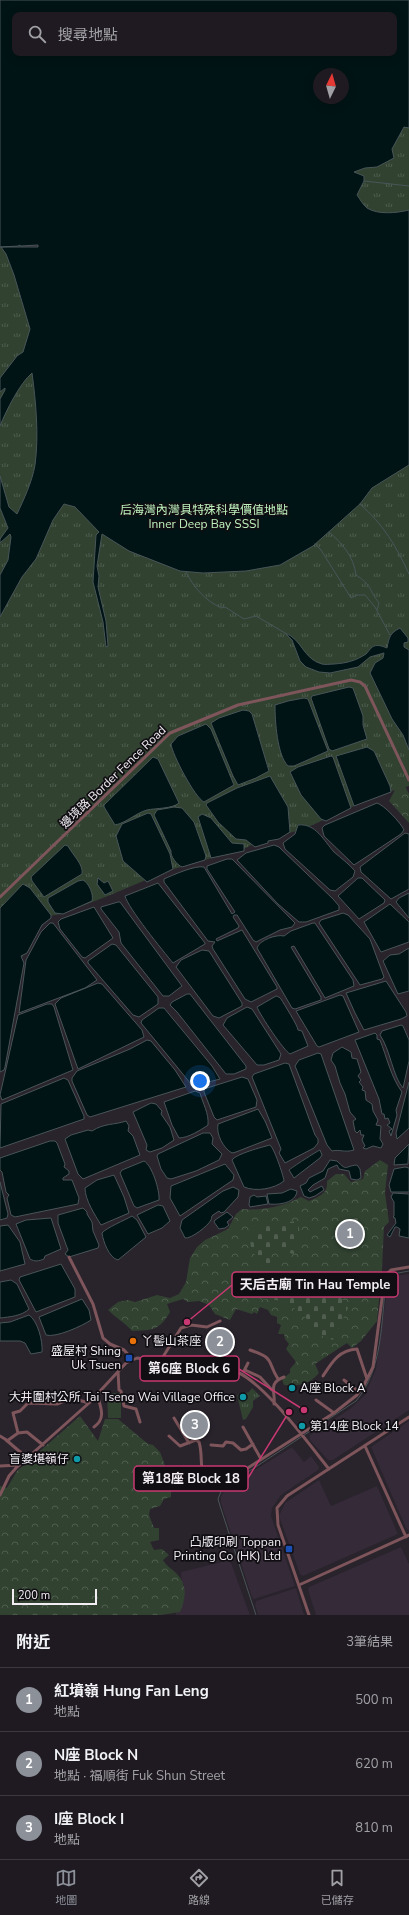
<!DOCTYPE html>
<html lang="zh-TW">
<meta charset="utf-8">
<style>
:root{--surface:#1f1a21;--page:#2c272e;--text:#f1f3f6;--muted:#a1a1a5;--line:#3c383f;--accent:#8c9099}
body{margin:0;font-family:"Nunito Sans","Noto Sans TC",sans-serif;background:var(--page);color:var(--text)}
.compass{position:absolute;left:313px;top:68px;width:36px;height:36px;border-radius:50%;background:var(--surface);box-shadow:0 2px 10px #0003;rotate:5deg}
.scale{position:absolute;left:12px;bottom:10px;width:85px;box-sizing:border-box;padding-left:4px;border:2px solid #f2eef4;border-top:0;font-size:11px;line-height:14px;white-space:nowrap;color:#f2eef4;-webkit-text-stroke:3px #100e12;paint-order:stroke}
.you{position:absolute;left:200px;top:1081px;width:14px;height:14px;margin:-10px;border:3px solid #fff;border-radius:50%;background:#1a73e8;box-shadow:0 0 0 6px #1a73e833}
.badge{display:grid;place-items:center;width:26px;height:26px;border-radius:50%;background:var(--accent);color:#fff;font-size:13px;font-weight:700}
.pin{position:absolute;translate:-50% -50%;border:2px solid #fff;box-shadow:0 1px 4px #0006}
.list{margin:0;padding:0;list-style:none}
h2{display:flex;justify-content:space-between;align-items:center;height:52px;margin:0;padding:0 16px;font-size:17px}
h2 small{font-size:13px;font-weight:400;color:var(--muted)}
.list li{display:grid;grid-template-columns:26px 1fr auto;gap:12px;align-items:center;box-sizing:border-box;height:64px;padding:0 16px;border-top:1px solid var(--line)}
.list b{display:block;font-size:15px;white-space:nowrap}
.list p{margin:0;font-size:13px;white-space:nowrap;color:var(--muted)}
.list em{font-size:13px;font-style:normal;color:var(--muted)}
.icon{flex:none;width:22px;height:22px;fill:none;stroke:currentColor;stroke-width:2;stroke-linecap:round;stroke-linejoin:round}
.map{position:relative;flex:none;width:409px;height:1615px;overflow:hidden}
.search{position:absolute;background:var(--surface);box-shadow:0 2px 10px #0003;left:12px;right:12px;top:12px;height:44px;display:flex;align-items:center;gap:10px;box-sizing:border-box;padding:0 14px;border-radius:8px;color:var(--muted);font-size:15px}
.sheet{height:244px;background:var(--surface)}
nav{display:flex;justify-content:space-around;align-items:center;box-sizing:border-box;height:56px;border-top:1px solid var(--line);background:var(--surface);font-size:11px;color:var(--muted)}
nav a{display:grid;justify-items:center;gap:2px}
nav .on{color:var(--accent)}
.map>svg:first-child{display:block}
.built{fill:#342a38}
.grass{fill:#314231}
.forest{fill:url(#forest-crowns)}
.cemetery{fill:url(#cemetery-stones)}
.park{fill:url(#park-tufts);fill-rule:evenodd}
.water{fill:#001415;stroke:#495558;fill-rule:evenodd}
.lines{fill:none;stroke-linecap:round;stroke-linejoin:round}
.stream{stroke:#495558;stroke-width:1}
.minor{stroke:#7d555a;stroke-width:3}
.food-dot{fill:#e8710a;stroke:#100e12;stroke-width:1.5}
.transit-dot{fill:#1a4fb4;stroke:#100e12;stroke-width:1.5}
.culture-dot{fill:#0f9aa8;stroke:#100e12;stroke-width:1.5}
.labels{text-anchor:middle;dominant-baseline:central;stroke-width:3.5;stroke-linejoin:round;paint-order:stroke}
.park-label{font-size:12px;fill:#bef1bd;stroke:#100e12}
.street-label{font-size:12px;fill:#f2eef4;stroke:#100e12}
.poi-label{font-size:12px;fill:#f2eef4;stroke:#100e12;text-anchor:end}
.leader{fill:none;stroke:#c93872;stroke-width:1.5}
.callout-dot{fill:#c93872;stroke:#100e12;stroke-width:1.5}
.callout{fill:#100e12;stroke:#c93872;stroke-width:1.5}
.callout-label{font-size:13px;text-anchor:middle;font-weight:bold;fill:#f2eef4}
</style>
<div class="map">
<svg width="409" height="1615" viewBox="0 0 409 1615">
<defs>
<pattern id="forest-crowns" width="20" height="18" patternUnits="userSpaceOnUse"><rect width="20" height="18" fill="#314231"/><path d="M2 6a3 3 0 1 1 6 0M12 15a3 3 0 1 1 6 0" fill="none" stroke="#4f5e4f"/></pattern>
<pattern id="cemetery-stones" width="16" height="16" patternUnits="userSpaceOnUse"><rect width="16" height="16" fill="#314231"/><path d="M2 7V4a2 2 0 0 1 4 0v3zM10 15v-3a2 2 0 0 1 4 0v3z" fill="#4f5e4f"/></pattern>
<pattern id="park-tufts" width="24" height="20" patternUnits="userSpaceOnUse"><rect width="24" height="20" fill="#314231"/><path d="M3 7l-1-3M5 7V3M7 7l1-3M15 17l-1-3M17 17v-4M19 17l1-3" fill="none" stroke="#4f5e4f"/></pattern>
</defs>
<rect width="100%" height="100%" fill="#29232c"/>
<path class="built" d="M409 1274V1410L333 1460H328L310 1440V1435L350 1409 365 1395 376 1369 388 1283 395 1276Z
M409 1421V1531L406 1528 371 1447Z
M292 1447 304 1462 311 1456 319 1467 318 1470 281 1495 272 1508 271 1516 295 1586 254 1599 252 1597 221 1503V1497L225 1489Z
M319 1480 331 1506 377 1486 398 1534 303 1576 300 1574 279 1516 285 1503Z
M401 1547 409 1564V1615H316L308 1590 309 1587Z
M230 1560 250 1615H176V1610L181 1609 183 1599 184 1584H182L181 1572Z
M296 1588 304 1615H258L255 1605 256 1601Z"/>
<path class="grass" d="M107 1393H121V1418H108Z"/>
<path class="forest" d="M403 782 409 794V823L389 801 396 788Z
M380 1160 388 1165 385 1193 389 1222 384 1227 382 1269 377 1321 361 1341 352 1348 347 1343 315 1364 319 1373C309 1385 299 1386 284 1385L282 1379 290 1373V1369L296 1362 286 1349 289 1344 285 1339 284 1334H278L281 1325 277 1323V1317L271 1315 268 1310 260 1307 257 1314 254 1312 252 1314 236 1309 230 1320 215 1314 209 1305 199 1301 188 1302 183 1299 167 1304 170 1312C159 1331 153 1330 132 1331 124 1322 116 1318 108 1310L118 1302 128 1300 135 1302 157 1295 170 1298 179 1294 186 1282 190 1258 197 1247 205 1240 228 1229 236 1214 242 1209C262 1211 284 1206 301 1197L309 1201C320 1196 328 1194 327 1181L336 1174H344L351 1182 363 1179 365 1171Z
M80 1416 98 1441 105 1419H118L148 1444 153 1445 160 1452 166 1468H171V1497L164 1499 160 1506 150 1509 149 1515 154 1528H159V1540L150 1542 154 1550 162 1549 169 1555 163 1560C167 1567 171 1568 176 1573 188 1585 186 1598 180 1612L161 1615H0V1486L7 1488 17 1471Z"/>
<path class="cemetery" d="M359 1212 360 1222 343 1224 342 1217Z
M298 1221 300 1236 294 1254 267 1248 276 1281 301 1285H333L348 1308 333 1340 311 1331C310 1327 309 1322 307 1319 299 1309 275 1295 262 1300L251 1292 263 1268 252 1250 248 1235 262 1225Z"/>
<path class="park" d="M0 0H409V786L378 795 306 828 253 844 246 848 167 871 108 896 61 914 49 916 43 919 20 961 0 1071V247H38V245L21 246 19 245V246L0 247ZM15 15H394V53H15ZM319 74H343V98H319Z
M252 1388 260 1396 253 1401V1407L246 1419 243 1420 237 1395 249 1392Z"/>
<path class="water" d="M0 0H409V128L404 127 392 149 394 158 377 167 365 168 354 172 364 176V181L357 195C360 199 363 205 367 208 378 215 397 213 409 210V465L372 488 360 504 313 546 280 565 246 571 203 573 180 571 129 551 102 534 97 566 99 576 98 587 106 621 108 646 106 647 103 622 93 582 96 535 99 532 75 507 64 504 53 520 36 559 22 577 0 617V575L8 560 11 537 10 534 0 543V539L8 528 0 508V476L9 507 17 514C24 499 32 482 35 465 39 435 36 403 32 373 20 383 6 411 0 426V399L5 390V388L0 392V378L17 356 23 352 30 329 14 275 6 254 1 247H38V245L21 246 19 245V246L0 247ZM15 15H394V53H15ZM319 74H343V98H319Z
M400 628 408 638V642L404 643V647L409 650V750L403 735 392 719 370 673 375 663 383 658 384 653 370 657 358 667 330 673 319 672 306 667 300 661 292 640 285 633C302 639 303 659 322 664 325 665 330 664 334 664 347 663 355 661 366 654 368 652 370 649 372 647 377 644 382 646 387 648 389 637 390 633 400 628Z
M349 687 353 688 363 716V725L367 739 332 751 329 749 311 698 312 696Z
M304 698 308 699 328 751 294 766H288C277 755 275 721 275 705L288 701Z
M243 710 249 711 252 714 269 771 256 778 238 785 233 776 211 723 219 718Z
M206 724 211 729 234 785 204 802C195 798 172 754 171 744L178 736Z
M367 747 374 751 390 786 391 792 354 806 336 756Z
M331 756 333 757 351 808 326 821 321 819 301 795 290 772 298 767Z
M153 757 158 759 179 803C172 809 156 808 147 810 136 813 126 823 115 825L104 807V805Z
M270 776 288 807 290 832 279 839 268 841V843L255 847 246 840 236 839 218 822 206 805 207 803 237 788Z
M377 803C384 805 401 823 404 830L401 834 354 865 324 836 322 828 325 825Z
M174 807 182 808 194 822 206 856 205 860 182 867C177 865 170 856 171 851L154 815 157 810Z
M148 813 151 814 170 854 173 869 147 882 123 861 116 836 122 824Z
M202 814 211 818 232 843 244 844V851L211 858 198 817Z
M298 825C316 823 324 841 334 852 341 858 349 864 355 871L353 877 335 891 330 890 285 849 283 843 295 834Z
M405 833 409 834V889L391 899 361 872 360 867Z
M65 845 68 846C72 854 84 865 82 874L44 897 32 881 31 877Z
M274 845 279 847 333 899 339 906V910L306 922H299L278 904 237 860 246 853Z
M227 859H232L295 923 292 927 280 930 256 942 253 940 237 915H234L233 917 239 926 238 928 216 939 217 941 242 930 277 987V989L251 1002 245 999 213 949 212 946 215 942 208 941 164 882V879C173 875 195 865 204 867L232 914 235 912 207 869V866Z
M98 878 104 883 108 881 113 891 105 895 97 884Z
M358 878H362L385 900 384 903 359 919 338 896Z
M83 880C89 883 94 895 92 901L63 914 55 913 48 902V898L78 881Z
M158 883 205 943V944L173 963C163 951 128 908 125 896Z
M23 884 30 888 51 915V918L42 925 27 953 21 956 24 963 5 1067 4 1070 0 1072V908Z
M409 893V918L396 902 399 898Z
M118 902H120L182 986 169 996H163L121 943 119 932 101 909V907Z
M390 904 409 922V942L381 952 364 922Z
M94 907 113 938 85 958 82 957 60 929 58 922 61 919Z
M343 913 348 915 370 939 384 977 382 979 360 985 319 923 321 920Z
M50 923H53L97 980 85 988 19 1013 26 960 41 932Z
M313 923H315L353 980 354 986 325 998 294 946 291 947 321 997V1000L295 1009 292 1008 257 948C259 940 277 934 284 936L291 931Z
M112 944 116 945 158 997V1004L139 1017 133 1015 88 963V961Z
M409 948V991L398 994 383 961 390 955 399 954Z
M202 950 209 951 242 1003V1006L219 1018 213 1016 176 967 181 960Z
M386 981 406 1012 407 1016 401 1019 364 1030 355 1013 346 993Z
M98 983 102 984 142 1030 144 1037 78 1069 55 1004 61 998Z
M187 994H190L246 1066V1069L234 1074H226L177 1012 170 1005 172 1002Z
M340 995 343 996 359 1032 319 1047 317 1046 296 1011Z
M276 996C277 996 281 998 281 999 284 1004 298 1026 298 1030L302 1031 308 1046 290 1054C284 1051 260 1015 257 1007Z
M47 1004H52L54 1007 73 1070 2 1100 0 1095 18 1015Z
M247 1007 252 1009 281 1054 279 1060 264 1065H257L223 1025 227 1018Z
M159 1008H164L212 1066 220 1079 197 1085 191 1084 141 1023 142 1020Z
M401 1025 403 1026 409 1040V1061L403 1088C393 1077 390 1049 380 1035L382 1031Z
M375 1033 377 1035V1039L380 1040C387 1058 391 1077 402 1092L396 1110 397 1115 391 1136 389 1131 392 1129 387 1125 390 1123 388 1118 385 1119 384 1114H382L379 1099 355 1040Z
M147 1040 151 1041 175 1070 186 1087 90 1117 87 1115 72 1081V1078L77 1071 130 1049Z
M342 1047 351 1052 352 1058 357 1059 361 1072 358 1076 361 1080 359 1082 363 1087 362 1090 365 1091 366 1100 372 1104 373 1111 378 1120 376 1125 381 1126 380 1139 383 1144 381 1148 373 1146 366 1149 363 1148 365 1146 362 1140 364 1135H361L360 1130 357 1133 355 1131 353 1121 356 1119 350 1112 345 1094 340 1083 335 1066 331 1060 333 1053Z
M318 1053 321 1054 354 1150C344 1153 340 1149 332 1151L327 1145 295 1066 299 1060Z
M285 1063 289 1064 315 1135 318 1139V1143L314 1148 285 1163 279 1153 281 1149 252 1077 254 1074Z
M242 1077 248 1079 257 1100 256 1107 217 1120 214 1117 204 1092V1089Z
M64 1078 68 1080 84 1116V1119L0 1148 1 1104Z
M409 1082V1128L397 1139 396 1133Z
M195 1091 200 1093C203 1104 209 1113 208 1125 201 1130 188 1138 179 1138L172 1125 164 1102Z
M151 1103 156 1104 162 1111 161 1114 170 1127 174 1140 162 1148 150 1152 146 1150 147 1145 133 1112Z
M258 1109 265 1121 272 1138 236 1152 232 1153C223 1148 216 1134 218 1124Z
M126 1121 129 1126 128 1131 133 1136 140 1155 83 1179 78 1174 65 1139 71 1135 88 1130 92 1131C104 1123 115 1125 126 1121Z
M203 1133H210L213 1138 212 1144 222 1154 219 1160 196 1171 171 1179 167 1178 161 1169 157 1156 158 1154Z
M50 1141H55L57 1143 65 1164 64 1167 69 1171V1174L63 1178V1180H72L79 1198 78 1204 15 1217 11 1215 7 1198 9 1195 6 1192 2 1172 0 1170V1158Z
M409 1144 408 1164 394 1165 395 1158Z
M270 1145C274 1148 283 1174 284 1181 274 1189 256 1192 244 1187L232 1160C236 1154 262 1147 270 1145Z
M320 1150 322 1155 320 1158 294 1178 289 1170C291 1168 317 1151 320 1150Z
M330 1160 337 1161C348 1172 344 1166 357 1165L360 1169 361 1178 357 1180 351 1179 349 1171 339 1169 337 1165 328 1169 325 1178 313 1185 308 1190 310 1192 322 1186 324 1190 315 1196 309 1198 304 1196 300 1186 306 1183 309 1178 323 1171Z
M144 1161C152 1165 160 1191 159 1200L137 1208 134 1206 120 1173 122 1170Z
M225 1164 234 1175 233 1180 180 1216 170 1198 171 1186Z
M405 1167 409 1168V1192H391L389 1185 394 1169Z
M114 1175 124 1197 129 1213 101 1225C95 1215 85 1200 85 1188L97 1180Z
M0 1182 8 1214 7 1218 0 1220Z
M233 1187 239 1190 238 1197 224 1212 221 1213 219 1211 213 1215C211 1216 212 1218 211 1220 208 1226 191 1239 185 1238L180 1228 182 1220 223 1191Z
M291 1189 297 1191C296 1203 279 1205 269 1204L267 1194 282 1193Z
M393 1193 409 1194V1238L399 1236 400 1229 397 1227H395L390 1237 387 1235 396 1223 395 1218 393 1217 394 1216V1202L391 1197Z
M254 1195 257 1197 266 1196 268 1204 250 1207 249 1205 250 1197Z
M158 1205 163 1206 170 1221 162 1228 148 1234 137 1215Z
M83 1208 87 1212V1214L92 1222 93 1231 99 1245 98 1248 69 1257 65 1254 68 1250 58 1223V1215Z
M227 1212 233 1217 227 1222 229 1225 225 1228 219 1229 214 1222 215 1220Z
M132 1216 137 1220 146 1237 118 1260C109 1258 103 1241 102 1233 106 1228 125 1220 132 1216Z
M51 1218 61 1249 45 1256 44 1259C39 1261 35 1262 30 1259L16 1224 26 1220Z
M8 1225 20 1242 25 1264 0 1271V1226Z
M61 1264 75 1289V1297L36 1312 19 1280 20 1277Z
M11 1280 17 1284 29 1309C22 1316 9 1317 0 1318V1282Z
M82 1299 89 1310 91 1320C82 1326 56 1338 46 1335L39 1317Z
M29 1315C38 1321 43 1342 42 1352L31 1354 25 1343 20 1341H0V1323L10 1322Z"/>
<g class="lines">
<path class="stream" d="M364 181 409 186
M360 504C384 525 396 546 409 574
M329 532C342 543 354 557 356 575 373 586 368 589 379 603L377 610
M315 544 321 550 351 598 357 595H365L375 607 390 635
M186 572C194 588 205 600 221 608L225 607 244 619 256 616 285 633
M256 1615 220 1506 218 1499 222 1489 356 1401C383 1369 381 1322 386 1282L393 1274 409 1271"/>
<path class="minor" d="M0 897 170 733 238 705 351 680 360 682 365 686 409 780
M69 1257 93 1304 103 1338 110 1344 124 1350 132 1359
M250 1350C276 1359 266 1360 278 1379
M161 1360 181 1328 191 1325 207 1327 220 1321
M245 1370 260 1377 272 1390
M118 1371 119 1390 121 1391 124 1406 136 1409 140 1422
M244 1371 248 1363
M323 1376C332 1362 339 1350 357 1349L367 1379
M344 1380 359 1392
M316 1400 334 1413
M274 1404C276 1393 267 1383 284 1377
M174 1418 189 1443
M94 1427C107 1418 100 1406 97 1394
M243 1427 261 1459
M0 1436 5 1439 19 1451 30 1457
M169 1436 180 1446 196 1440 199 1442C205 1462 194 1475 218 1487L334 1413 357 1395 364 1385 373 1367 385 1276 391 1270 409 1267
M7 1441 18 1433
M43 1445 27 1432 18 1433 13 1413 20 1411 28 1403 57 1404 71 1398 89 1403
M211 1445 223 1446 226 1442 233 1443 241 1450 246 1449 253 1444
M365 1446 406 1537
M0 1466 19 1465
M0 1495 9 1476 16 1468 89 1403 126 1363 137 1358C168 1361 208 1360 237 1372 265 1384 308 1443 329 1469
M299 1585 409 1535
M309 1615 278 1525 277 1508 287 1496 409 1417"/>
</g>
<circle class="food-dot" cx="133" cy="1341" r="4"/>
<g class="transit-dot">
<rect x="125" y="1354" width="8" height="8" rx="2"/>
<rect x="285" y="1545" width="8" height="8" rx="2"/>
</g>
<g class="culture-dot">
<circle cx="292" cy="1388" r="4"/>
<circle cx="243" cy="1397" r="4"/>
<circle cx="302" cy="1426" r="4"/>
<circle cx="77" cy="1459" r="4"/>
</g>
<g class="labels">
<g class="park-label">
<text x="204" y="510">后海灣內灣具特殊科學價值地點<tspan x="204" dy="14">Inner Deep Bay SSSI</tspan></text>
</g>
<g class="street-label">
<text transform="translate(113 777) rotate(-44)">邊境路 Border Fence Road</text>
</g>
<g class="poi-label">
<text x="141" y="1341" text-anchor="start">丫髻山茶座</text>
<text x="121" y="1351">盛屋村 Shing<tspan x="121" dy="14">Uk Tsuen</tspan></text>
<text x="300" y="1388" text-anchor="start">A座 Block A</text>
<text x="235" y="1397">大井圍村公所 Tai Tseng Wai Village Office</text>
<text x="310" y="1426" text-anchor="start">第14座 Block 14</text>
<text x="69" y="1459">盲婆堪嶺仔</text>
<text x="281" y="1542">凸版印刷 Toppan<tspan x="281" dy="14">Printing Co (HK) Ltd</tspan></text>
</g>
</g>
<path class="leader" d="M187 1322L232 1285M304 1410L239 1369M289 1412L248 1478"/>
<g class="callout-dot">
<circle cx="187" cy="1322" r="4"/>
<circle cx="304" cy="1410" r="4"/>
<circle cx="289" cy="1412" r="4"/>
</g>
<g class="callout">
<rect x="232" y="1272" width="166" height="25" rx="4"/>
<rect x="140" y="1356" width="99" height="25" rx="4"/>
<rect x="134" y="1466" width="114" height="25" rx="4"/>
</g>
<g class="callout-label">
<text x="315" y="1289">天后古廟 Tin Hau Temple</text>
<text x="189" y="1373">第6座 Block 6</text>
<text x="191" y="1483">第18座 Block 18</text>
</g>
</svg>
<svg class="compass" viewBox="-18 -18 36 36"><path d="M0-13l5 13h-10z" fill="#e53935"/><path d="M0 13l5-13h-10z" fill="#a1a1a5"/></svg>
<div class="scale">200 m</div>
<div class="you"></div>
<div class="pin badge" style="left:350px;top:1234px">1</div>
<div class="pin badge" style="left:220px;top:1342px">2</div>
<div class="pin badge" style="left:195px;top:1425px">3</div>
<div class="search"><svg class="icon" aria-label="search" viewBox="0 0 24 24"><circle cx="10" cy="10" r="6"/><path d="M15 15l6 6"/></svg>搜尋地點</div>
</div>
<section class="sheet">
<h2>附近<small>3筆結果</small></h2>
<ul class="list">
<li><span class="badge">1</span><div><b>紅墳嶺 Hung Fan Leng</b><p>地點</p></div><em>500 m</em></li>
<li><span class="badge">2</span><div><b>N座 Block N</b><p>地點 · 福順街 Fuk Shun Street</p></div><em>620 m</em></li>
<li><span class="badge">3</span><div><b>I座 Block I</b><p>地點</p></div><em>810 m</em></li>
</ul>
</section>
<nav>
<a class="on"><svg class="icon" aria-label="map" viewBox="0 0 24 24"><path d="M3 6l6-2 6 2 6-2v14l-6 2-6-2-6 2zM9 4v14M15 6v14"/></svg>地圖</a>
<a><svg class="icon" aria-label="directions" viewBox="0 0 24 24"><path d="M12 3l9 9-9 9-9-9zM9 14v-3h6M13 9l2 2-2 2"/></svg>路線</a>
<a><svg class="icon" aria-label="saved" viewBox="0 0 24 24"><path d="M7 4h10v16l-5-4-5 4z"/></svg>已儲存</a>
</nav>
